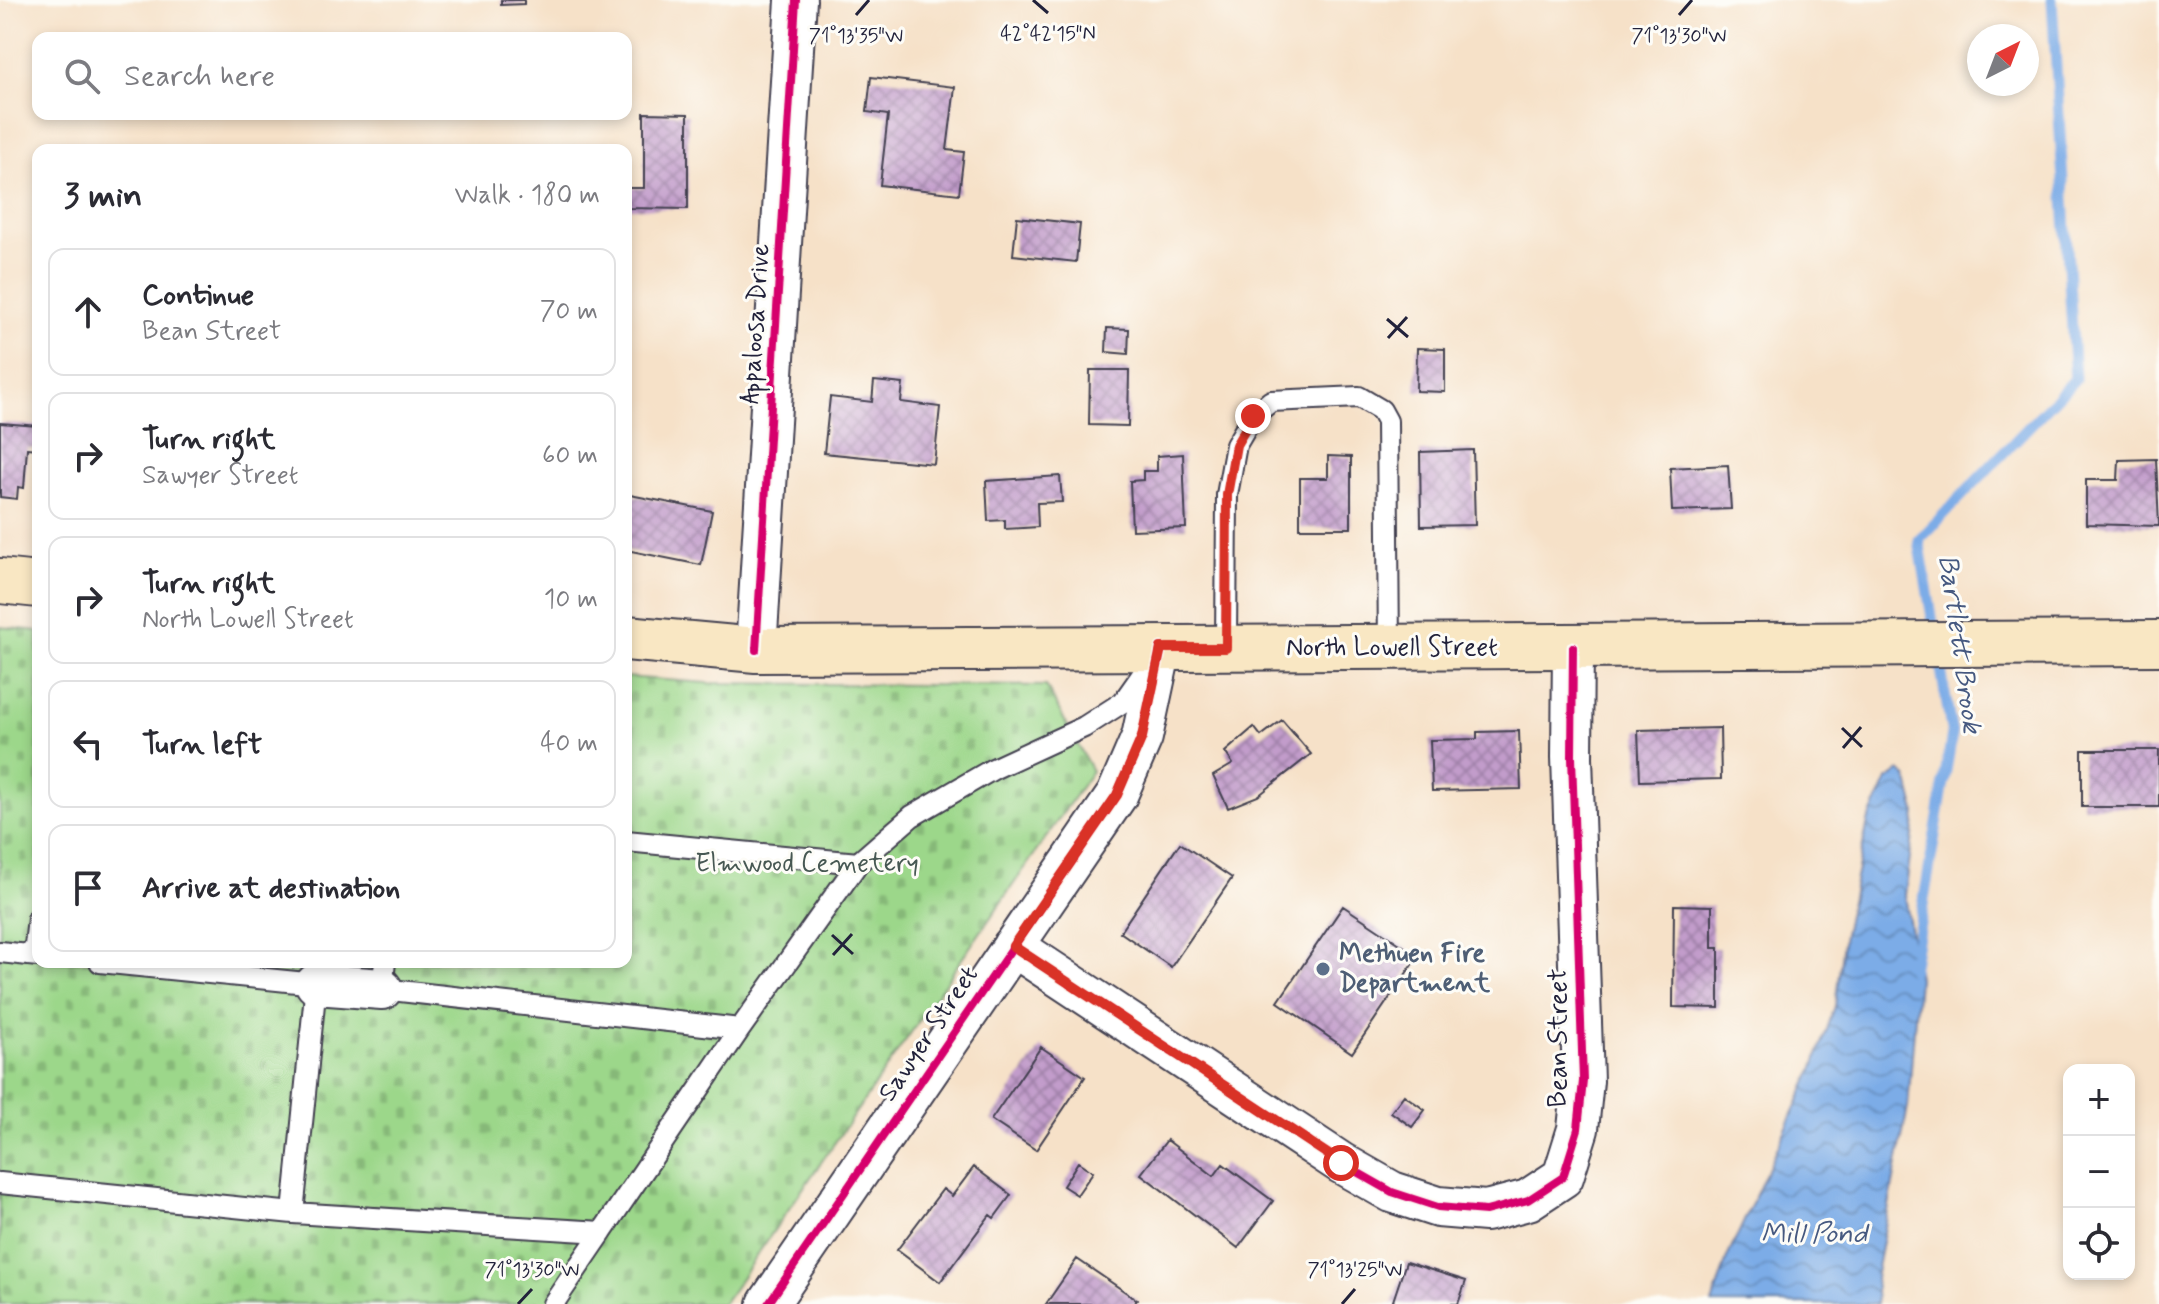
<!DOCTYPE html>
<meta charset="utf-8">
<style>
:root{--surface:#fff;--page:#f7f7f7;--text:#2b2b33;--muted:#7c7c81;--line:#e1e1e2}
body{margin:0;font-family:Mynerve,sans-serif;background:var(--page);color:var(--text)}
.controls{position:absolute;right:24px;bottom:24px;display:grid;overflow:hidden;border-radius:16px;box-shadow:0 4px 12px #0003}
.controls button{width:72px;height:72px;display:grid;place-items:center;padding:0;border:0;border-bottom:2px solid var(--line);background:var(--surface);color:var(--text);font:40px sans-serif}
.compass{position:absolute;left:1967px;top:24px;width:72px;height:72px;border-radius:50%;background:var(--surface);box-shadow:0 4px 12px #0003;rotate:42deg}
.stop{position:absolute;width:24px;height:24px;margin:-18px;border:6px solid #d93025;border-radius:50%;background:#fff}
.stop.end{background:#d93025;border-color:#fff;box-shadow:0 2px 8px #0008}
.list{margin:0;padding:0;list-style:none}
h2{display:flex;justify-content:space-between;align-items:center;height:104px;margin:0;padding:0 32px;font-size:34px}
h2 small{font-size:26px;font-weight:400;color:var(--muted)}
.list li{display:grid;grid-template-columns:52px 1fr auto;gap:24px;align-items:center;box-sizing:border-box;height:128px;margin:0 16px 16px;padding:0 16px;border:2px solid var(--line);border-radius:16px}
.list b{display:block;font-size:30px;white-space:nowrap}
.list p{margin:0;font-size:26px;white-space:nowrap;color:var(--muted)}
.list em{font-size:26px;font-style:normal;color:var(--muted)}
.icon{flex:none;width:44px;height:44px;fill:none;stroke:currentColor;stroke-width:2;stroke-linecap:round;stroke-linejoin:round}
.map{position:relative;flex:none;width:2159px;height:1304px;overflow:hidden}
.search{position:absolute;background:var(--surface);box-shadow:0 4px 12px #0003;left:32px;top:32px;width:600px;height:88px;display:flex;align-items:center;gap:20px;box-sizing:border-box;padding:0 28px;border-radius:16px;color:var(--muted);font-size:30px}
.panel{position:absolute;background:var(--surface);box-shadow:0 4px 12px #0003;left:32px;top:144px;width:600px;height:824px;border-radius:16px}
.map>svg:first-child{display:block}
.cemetery{fill:url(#cemetery-stones);stroke:#5f7c62;stroke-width:2}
.water{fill:url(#water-waves);stroke:#4f6791;stroke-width:2}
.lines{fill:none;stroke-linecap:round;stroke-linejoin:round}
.stream{stroke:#7cace7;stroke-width:11}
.building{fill:url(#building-cross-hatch)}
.service-casing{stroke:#423f50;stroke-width:24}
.minor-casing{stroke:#423f50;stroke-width:44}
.secondary-casing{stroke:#423f50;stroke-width:48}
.service{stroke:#fff;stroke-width:20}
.minor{stroke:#fff;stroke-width:40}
.secondary{stroke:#f9e7c3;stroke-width:44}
.cycleway-casing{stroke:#fdfcf7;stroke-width:13}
.cycleway{stroke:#d6006c;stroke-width:8}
.route{stroke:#d93025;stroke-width:10}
.ticks{fill:none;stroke:#22223b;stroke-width:3}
.service-dot{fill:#5c6f8a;stroke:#fdfcf7;stroke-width:3}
.labels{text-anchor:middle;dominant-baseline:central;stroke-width:6;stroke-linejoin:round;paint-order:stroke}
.street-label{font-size:26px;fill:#22223b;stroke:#fdfcf7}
.park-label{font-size:26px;fill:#475853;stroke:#fdfcf7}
.service-label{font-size:26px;font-weight:bold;fill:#4e5e75;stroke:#fdfcf7;text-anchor:start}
.water-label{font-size:28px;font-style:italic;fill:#465980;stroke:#fdfcf7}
.ticks-label{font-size:20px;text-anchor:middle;fill:#22223b;stroke:#fdfcf7;stroke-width:6;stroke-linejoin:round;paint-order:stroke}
</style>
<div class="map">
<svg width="2159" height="1304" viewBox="0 0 2159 1304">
<defs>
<pattern id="cemetery-stones" width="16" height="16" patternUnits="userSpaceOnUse" patternTransform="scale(2)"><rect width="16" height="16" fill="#9cd78a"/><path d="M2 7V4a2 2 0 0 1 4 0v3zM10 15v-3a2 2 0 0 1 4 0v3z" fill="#86b878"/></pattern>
<pattern id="water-waves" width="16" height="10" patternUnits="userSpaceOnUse" patternTransform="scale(2)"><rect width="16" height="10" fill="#7cace7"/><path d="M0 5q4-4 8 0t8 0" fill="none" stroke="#658cbc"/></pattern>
<pattern id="building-cross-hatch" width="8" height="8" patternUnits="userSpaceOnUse" patternTransform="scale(2)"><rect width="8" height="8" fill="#c29ccb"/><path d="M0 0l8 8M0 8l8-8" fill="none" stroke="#9d7fa6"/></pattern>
</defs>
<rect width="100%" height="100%" fill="#fdfcf7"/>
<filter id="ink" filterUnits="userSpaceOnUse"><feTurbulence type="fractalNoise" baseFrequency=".0125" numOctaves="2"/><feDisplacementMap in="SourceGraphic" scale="16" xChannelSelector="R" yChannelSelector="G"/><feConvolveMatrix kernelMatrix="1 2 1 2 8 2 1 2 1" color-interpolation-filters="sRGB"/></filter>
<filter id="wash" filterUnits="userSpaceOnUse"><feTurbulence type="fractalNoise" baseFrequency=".006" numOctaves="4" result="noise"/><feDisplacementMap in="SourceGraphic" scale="32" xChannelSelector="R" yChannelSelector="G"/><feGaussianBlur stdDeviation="1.8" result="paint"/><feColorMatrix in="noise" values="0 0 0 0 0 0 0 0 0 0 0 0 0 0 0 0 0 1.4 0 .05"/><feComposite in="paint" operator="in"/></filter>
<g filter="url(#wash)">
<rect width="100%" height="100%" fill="#f6e1c8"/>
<path class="cemetery" d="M0 627 38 631V962H626V677L707 683 1046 686 1092 771 723 1304H0Z"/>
<path class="water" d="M1900 771 1907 777 1916 813 1905 895 1918 978 1908 1107 1875 1278 1877 1304H1712L1727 1258 1813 1070 1835 1006 1844 934 1868 822 1887 780Z"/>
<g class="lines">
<path class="stream" d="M1935 635 1919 540 2075 379 2052 0
M1912 970 1952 735 1938 651"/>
</g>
<g id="blocks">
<path class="building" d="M501 0H524V4L501 5Z
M871 77 955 87 947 150 964 152 959 194 880 185 888 115 867 112Z
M644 113 688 114V209L626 208V188H644Z
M1017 217 1080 224 1076 262 1013 255Z
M1107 328 1129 329 1128 354 1106 352Z
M1417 348 1445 349V392L1416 391Z
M1090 370H1129L1128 426 1089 425Z
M874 381 903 384 901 402 940 407 934 464 824 453 830 397 872 402Z
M0 423 38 426V449L27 448 24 488 18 487 17 499 0 497Z
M1473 450 1475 525 1421 526 1420 452Z
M1183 454 1186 528 1132 530 1130 481 1143 480V471H1157V456Z
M1328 456 1351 457V528H1300V478H1328Z
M2156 459 2159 526 2086 524V480H2118L2119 460Z
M1728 465 1731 509 1672 511 1670 468Z
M1060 476 1062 502 1037 503 1038 527 1005 529V520L988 521 986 481Z
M630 495 712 511 701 565 626 550V500L629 501Z
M1282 720 1311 754 1258 796 1228 808 1213 776 1233 764 1225 752 1254 727 1261 736Z
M1720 728 1721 779 1640 781 1638 730Z
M1519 731 1521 789 1432 791 1430 740 1477 739V732Z
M2082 750H2159V807H2082Z
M1180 843 1232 878 1171 967 1120 932Z
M1674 905 1712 906V948H1719V1008L1673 1007Z
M1343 906 1418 956 1352 1053 1278 1002Z
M1041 1047 1085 1077 1036 1150 991 1120Z
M1404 1095 1425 1110 1412 1127 1391 1112Z
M1167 1140 1214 1176 1223 1164 1273 1201 1238 1248 1141 1174Z
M1078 1162 1093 1172 1077 1195 1063 1186Z
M974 1167 1011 1195 994 1218 990 1215 940 1282 897 1250 943 1189 952 1196Z
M1077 1259 1137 1300 1134 1304H1046Z
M1406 1262 1466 1281 1458 1304H1392Z"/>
</g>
</g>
<g filter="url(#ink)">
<use href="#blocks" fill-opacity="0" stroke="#423f50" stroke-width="2"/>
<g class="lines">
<defs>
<path id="service" d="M1226 648 1227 495 1236 445 1253 416 1271 401 1359 397 1381 410 1387 421 1389 648
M626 841 858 863
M0 952 38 956
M34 955 38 918
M385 962 382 989 740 1029 858 863 912 816 993 769 1084 727 1123 702 1147 668
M0 1183 293 1213 316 984 100 962
M293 1213 602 1232 553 1304
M602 1232 740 1029"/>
<path id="minor" d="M756 650 796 0
M1013 946 1341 1163 1392 1192 1438 1207 1486 1211 1528 1200 1563 1177 1578 1129 1583 1081 1572 757 1573 647
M316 984 382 989
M768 1304 1117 795 1142 737 1161 648"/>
<path id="secondary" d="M0 581 38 585
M626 638 756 650 2159 643"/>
</defs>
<use href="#service" class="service-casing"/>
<use href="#minor" class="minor-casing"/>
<use href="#secondary" class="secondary-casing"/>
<use href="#service" class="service"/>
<use href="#minor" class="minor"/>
<use href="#secondary" class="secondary"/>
<defs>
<path id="cycleway" d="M756 650 796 0
M1013 946 1341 1163 1392 1192 1438 1207 1486 1211 1528 1200 1563 1177 1578 1129 1583 1081 1572 757 1573 647
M768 1304 1117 795 1142 737 1161 648"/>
</defs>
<use href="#cycleway" class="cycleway-casing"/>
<use href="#cycleway" class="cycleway"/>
</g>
</g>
<g class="lines" filter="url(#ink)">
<path class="route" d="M1253 416 1236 445 1227 495 1226 648H1161L1142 737 1117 795 1013 946 1341 1163"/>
</g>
<path class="ticks" d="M1033 0 1048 13M856 15 869 0M1679 15 1692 0M1387 319 1408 337M1388 338 1407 317M1842 728 1862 747M1843 748 1861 727M832 935 853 954M833 955 852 934M518 1304 532 1289M1342 1304 1355 1289"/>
<circle class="service-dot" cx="1323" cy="969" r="8"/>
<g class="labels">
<g class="street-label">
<text transform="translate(756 324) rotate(-86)">Appaloosa Drive</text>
<text x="1392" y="648">North Lowell Street</text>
<text transform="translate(929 1034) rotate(-56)">Sawyer Street</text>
<text transform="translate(1559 1038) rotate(-90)">Bean Street</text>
</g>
<g class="park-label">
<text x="807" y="864">Elmwood Cemetery</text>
</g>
<g class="service-label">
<text x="1339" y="954">Methuen Fire<tspan x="1339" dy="30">Department</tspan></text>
</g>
<g class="water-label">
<text transform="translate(1959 644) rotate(82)">Bartlett Brook</text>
<text x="1814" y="1234">Mill Pond</text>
</g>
</g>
<g class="ticks-label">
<text x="1048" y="40">42°42'15"N</text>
<text x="1679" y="42">71°13'30"W</text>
<text x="856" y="42">71°13'35"W</text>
<text x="532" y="1276">71°13'30"W</text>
<text x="1355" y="1276">71°13'25"W</text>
</g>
</svg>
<div class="controls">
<button>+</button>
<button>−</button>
<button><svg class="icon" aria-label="locate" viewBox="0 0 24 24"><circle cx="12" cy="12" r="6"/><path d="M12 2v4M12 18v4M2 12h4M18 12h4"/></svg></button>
</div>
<svg class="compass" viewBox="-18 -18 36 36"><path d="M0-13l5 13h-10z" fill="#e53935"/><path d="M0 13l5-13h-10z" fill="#7c7c81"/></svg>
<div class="stop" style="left:1341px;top:1163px"></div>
<div class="stop end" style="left:1253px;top:416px"></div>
<div class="search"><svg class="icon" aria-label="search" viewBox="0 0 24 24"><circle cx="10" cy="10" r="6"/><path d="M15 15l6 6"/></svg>Search here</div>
<section class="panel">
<h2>3 min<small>Walk · 180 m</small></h2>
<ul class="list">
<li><svg class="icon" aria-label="ahead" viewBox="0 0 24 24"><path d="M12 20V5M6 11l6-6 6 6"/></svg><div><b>Continue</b><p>Bean Street</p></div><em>70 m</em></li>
<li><svg class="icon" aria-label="right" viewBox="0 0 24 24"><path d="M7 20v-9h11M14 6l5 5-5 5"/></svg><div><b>Turn right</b><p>Sawyer Street</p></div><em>60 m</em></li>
<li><svg class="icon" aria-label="right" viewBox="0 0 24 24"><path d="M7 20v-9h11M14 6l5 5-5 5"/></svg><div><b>Turn right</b><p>North Lowell Street</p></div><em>10 m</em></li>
<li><svg class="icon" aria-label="left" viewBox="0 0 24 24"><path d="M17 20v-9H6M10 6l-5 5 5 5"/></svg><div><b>Turn left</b></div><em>40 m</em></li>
<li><svg class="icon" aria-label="arrive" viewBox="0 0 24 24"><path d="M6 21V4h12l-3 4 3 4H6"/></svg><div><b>Arrive at destination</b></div></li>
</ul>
</section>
</div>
